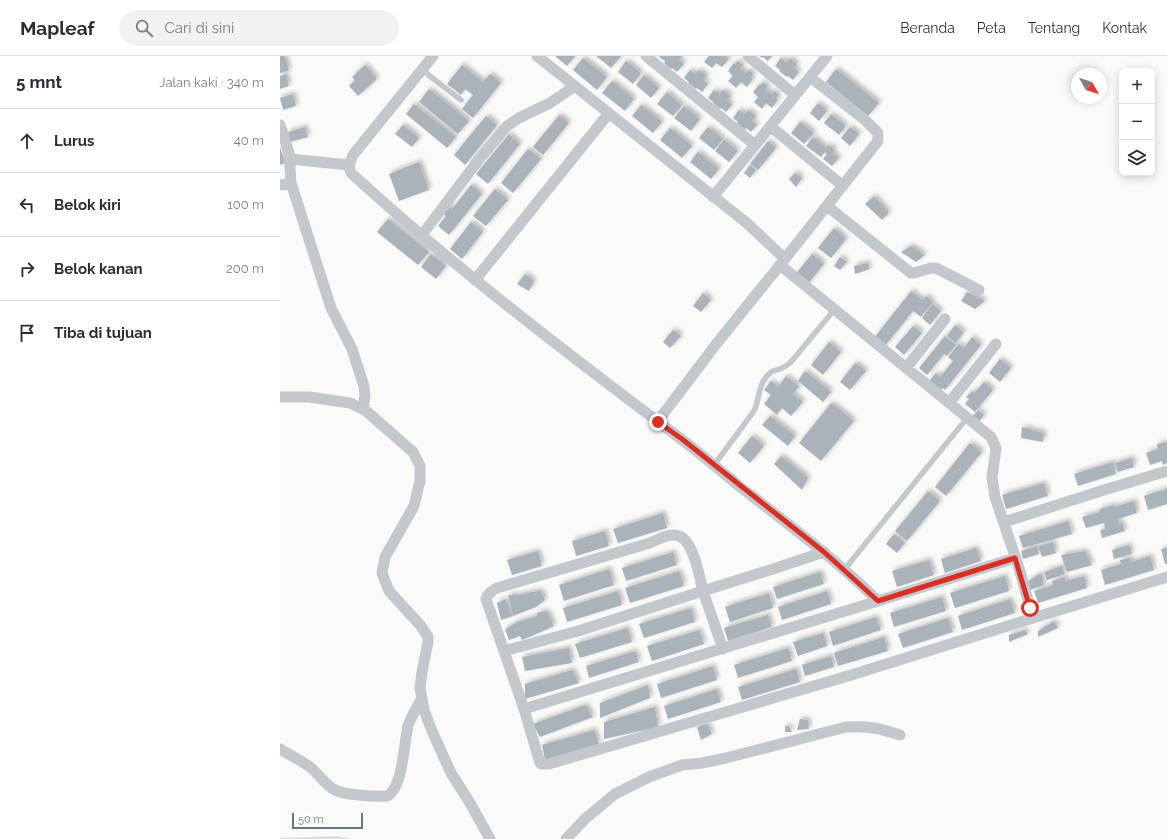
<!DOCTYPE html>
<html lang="id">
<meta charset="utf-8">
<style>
:root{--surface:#fff;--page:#f2f2f3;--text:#2b2b33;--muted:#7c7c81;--line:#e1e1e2}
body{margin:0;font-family:Raleway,sans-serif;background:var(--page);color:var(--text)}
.controls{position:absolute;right:12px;top:12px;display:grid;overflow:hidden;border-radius:8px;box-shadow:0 2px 10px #0003}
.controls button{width:36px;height:36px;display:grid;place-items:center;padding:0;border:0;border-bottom:1px solid var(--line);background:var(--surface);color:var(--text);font:20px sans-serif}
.compass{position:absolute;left:791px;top:12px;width:36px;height:36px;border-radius:50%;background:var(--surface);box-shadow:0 2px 10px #0003;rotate:129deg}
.scale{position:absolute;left:12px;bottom:10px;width:71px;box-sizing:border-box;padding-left:4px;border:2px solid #657683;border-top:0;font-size:11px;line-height:14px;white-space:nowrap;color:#657683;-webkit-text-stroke:3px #fff;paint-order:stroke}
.stop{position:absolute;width:12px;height:12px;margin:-9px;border:3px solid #d93025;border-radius:50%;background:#fff}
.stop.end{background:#d93025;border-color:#fff;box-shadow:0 1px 4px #0008}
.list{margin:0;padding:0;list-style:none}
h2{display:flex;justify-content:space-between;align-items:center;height:52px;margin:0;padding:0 16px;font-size:17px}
h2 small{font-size:13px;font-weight:400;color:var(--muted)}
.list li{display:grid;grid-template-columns:26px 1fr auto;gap:12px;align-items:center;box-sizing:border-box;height:64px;padding:0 16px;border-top:1px solid var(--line)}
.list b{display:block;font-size:15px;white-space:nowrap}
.list em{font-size:13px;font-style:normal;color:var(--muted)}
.icon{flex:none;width:22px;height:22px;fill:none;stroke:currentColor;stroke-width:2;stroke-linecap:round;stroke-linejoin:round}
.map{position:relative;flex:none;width:887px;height:783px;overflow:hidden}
header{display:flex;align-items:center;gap:24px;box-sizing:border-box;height:56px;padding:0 20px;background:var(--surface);border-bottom:1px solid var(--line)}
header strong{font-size:19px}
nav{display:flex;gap:22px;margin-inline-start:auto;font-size:14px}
.search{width:280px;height:36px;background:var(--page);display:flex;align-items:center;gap:10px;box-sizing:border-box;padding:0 14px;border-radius:22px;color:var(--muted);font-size:15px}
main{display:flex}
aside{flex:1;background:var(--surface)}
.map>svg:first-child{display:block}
.green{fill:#dadfd7}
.building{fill:#aab3b9;filter:url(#shadow)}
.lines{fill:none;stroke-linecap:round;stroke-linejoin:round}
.service{stroke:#c3c8cc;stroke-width:5.5}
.minor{stroke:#c3c8cc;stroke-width:11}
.route{stroke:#d93025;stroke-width:5}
</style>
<header>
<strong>Mapleaf</strong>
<div class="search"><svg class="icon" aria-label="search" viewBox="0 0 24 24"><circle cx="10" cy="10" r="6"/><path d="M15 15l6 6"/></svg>Cari di sini</div>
<nav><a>Beranda</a><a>Peta</a><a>Tentang</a><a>Kontak</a></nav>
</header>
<main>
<aside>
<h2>5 mnt<small>Jalan kaki · 340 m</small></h2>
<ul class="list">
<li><svg class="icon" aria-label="ahead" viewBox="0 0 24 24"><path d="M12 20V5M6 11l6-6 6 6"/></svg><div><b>Lurus</b></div><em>40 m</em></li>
<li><svg class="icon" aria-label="left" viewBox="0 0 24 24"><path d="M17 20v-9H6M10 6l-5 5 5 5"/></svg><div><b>Belok kiri</b></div><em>100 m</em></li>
<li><svg class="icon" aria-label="right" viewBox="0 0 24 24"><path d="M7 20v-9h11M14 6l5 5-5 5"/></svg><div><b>Belok kanan</b></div><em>200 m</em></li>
<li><svg class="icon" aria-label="arrive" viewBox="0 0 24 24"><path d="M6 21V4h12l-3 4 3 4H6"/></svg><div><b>Tiba di tujuan</b></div></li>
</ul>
</aside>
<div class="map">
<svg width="887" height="783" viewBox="0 0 887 783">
<defs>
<filter id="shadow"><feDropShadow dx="2.5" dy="-2.5" stdDeviation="2" flood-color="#0004"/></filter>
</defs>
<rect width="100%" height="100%" fill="#fafaf8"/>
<path class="green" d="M57 780 72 783H0V782Z"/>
<path class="building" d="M0 0H5L9 15 0 17Z
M275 0H295L287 10Z
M316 0H341L331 12Z
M380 0H402L399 4 404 8 397 16 392 12 391 13 384 7 385 5 379 1Z
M429 0H448L446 2 449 3 442 11 436 7 432 12 424 6Z
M479 0H492L488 5 483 1 482 2Z
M303 2 327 21 317 34 293 14Z
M501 2 506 6 510 2 517 8 514 12 519 16 513 24 508 20 507 21 499 15 500 14 495 10Z
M346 5 361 17 353 28 338 16Z
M458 5 463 9 460 12 466 17 469 14 473 18 471 21 473 23 467 31 461 26 456 32 448 25 453 20 448 15 454 7 455 8Z
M85 9 97 23 78 40 69 30 75 24 72 21Z
M182 9 203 26 210 18 221 27 193 62 182 53 193 39 185 33 181 39 167 28Z
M556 13 599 47 588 60 546 26Z
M410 14 415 18 419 14 427 20 423 24 428 28 422 36 417 32 416 33 408 27 409 26 404 22Z
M6 18 9 30 0 33V20Z
M364 19 379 32 371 42 356 29Z
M332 25 354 43 345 55 322 37Z
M483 26 488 30 485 33 492 38 494 35 499 39 496 42 498 44 492 52 486 47 482 53 474 46 478 41 473 36 480 28 481 29Z
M149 33 189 65 178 78 139 46Z
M434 34 440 38 443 34 451 40 447 44 452 49 446 56 441 52 440 53 433 47V46L428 42Z
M387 36 402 49 393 60 377 48Z
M13 38 16 50 3 54 0 42Z
M538 47 547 55 539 65 530 57Z
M134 48 176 81 167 92 126 58Z
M361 49 382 66 373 77 352 60Z
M404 50 420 63 411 75 394 62Z
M459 54 465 58 468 54 476 60 472 65 477 69 471 76 466 72 465 74 457 67 458 66 453 62Z
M551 58 566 70 559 79 544 67Z
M279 59 289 67 263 99 253 91Z
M206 60 217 69 185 109 174 99Z
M520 66 534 77 524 88 511 77Z
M123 69 139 82 132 91 115 78Z
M25 71 28 81 10 86 8 76Z
M428 71 443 83 434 94 419 82Z
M570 71 579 78 570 90 561 82Z
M390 72 412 90 402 102 380 84Z
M229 78 240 88 208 128 196 118Z
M533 81 546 92 548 89 555 94 552 97 559 102 552 110 543 103 547 98 545 96 541 101 526 90Z
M444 84 458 95 449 106 435 95Z
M488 85 496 92 478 114 470 108Z
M0 91 5 107 0 109Z
M248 93 261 103 233 137 221 127Z
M418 96 439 113 431 123 410 106Z
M139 106 149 134 119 145 109 118Z
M470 109 476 114 470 122 464 117Z
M515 117 522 122 516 131 509 123Z
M191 129 202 138 169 179 158 170 166 160 161 157 167 149 172 153Z
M215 133 228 144 206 170 193 160Z
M594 140 609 157 602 164 585 148Z
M108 163 149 196 138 209 97 176Z
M191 166 203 176 182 203 170 193Z
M554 172 566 183 551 202 538 192Z
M631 190 645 199 636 206 621 196Z
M151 198 166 210 156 223 141 211Z
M532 198 544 208 527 229 515 219Z
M560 201 567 206 560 214 554 210Z
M587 207 590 213 575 218 574 210Z
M245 218 254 225 249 235 237 228Z
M631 235 642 244 646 240 653 246 641 261 633 255 605 290 594 282Z
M687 236 705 245 695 253 681 245Z
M423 237 431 244 421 256 413 250Z
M652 248 661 255 650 269 642 262Z
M675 269 684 276 676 287 667 280Z
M633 270 642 277 624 299 615 291Z
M393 274 401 280 390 292 383 286Z
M665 280 676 289 667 300 664 298 647 319 639 312Z
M692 281 701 289 665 334 663 332 661 334 649 325 656 317 660 321 673 305 668 301 679 288 684 292Z
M549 286 561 296 543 319 531 309Z
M720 303 731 312 720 326 709 317Z
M575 307 586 315 570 334 560 326Z
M525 315 551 336 543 346 518 325Z
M506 320 519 331 513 338 523 346 511 360 502 352 497 359 484 348 491 339 484 334 491 325 498 331Z
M704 326 713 334 695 356 685 348 689 343 686 341 692 335 694 337Z
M551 347 574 365 541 405 519 387Z
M698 354 704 359 698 367 692 361Z
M490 360 515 380 508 390 482 369Z
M742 371 764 377 763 386 741 382Z
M472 380 484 390 470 407 458 397Z
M887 386V407L883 409 882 405 870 409 866 397 878 393 877 388Z
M690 387 702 396 666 440 655 431Z
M501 400 528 422 522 434 494 408Z
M852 402 854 411 838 416 835 407Z
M833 406 836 418 798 430 794 418Z
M764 427 768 440 726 453 722 439Z
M887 433V448L868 454 864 440Z
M648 435 660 445 627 485 615 475Z
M854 445 857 457 838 463 839 468 842 467 845 475 822 482 820 474 825 473 824 467 806 472 802 461 820 456V453L834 449V451Z
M383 457 387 472 338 487 333 473Z
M788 465 792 478 743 492 739 480Z
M325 475 329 490 296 500 292 485Z
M614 478 625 487 617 497 606 488Z
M773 486 776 497 762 501 758 490Z
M849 489 852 498 834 503 832 494Z
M757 490 759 498 743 503 741 495Z
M696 492 701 505 665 517 661 503Z
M887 492V508H885L881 493Z
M258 495 262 510 232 519 227 504Z
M805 495 812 509 787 516 781 499Z
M393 496 397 509 346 525 342 512Z
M870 500 874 514 825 529 821 514 841 508 840 504 850 502 851 506Z
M649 504 654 519 617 531 612 515Z
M782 510 785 518 767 524 764 516Z
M329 513 334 529 284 545 279 529Z
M399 515 404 530 350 547 345 532Z
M540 516 544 528 497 543 493 531Z
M761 517 764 529 750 534 748 525Z
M725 520 729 535 675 552 670 537Z
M804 520 807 532 758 547 754 535 773 529 772 525 785 521 786 525Z
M261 535 265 544 256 551 233 560 221 564 217 547 226 543 233 560 228 539H239L251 536Z
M338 535 342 549 287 566 283 552Z
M547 535 551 548 502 564 498 551Z
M489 537 493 552 450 566 445 551Z
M662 541 666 555 614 571 610 557Z
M730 543 735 557 682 574 678 560Z
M411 552 415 566 364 582 359 568Z
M267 555 274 570 261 576 242 584 240 580 229 584 225 573 237 566 257 560V557Z
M488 559 492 571 448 585 444 572Z
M596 561 601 574 553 590 549 576Z
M668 562 673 576 623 592 618 578Z
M774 565 778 572 758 581V575Z
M347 572 352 586 300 602 295 588Z
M419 574 424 588 372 605 367 590Z
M745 574 748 578 729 586V579Z
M543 577 547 590 518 600 513 586Z
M604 581 608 595 558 610 554 597Z
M289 592 292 607 245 615 242 601Z
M508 592 512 605 458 622 454 609Z
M355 595 359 606 309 622 306 610Z
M551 600 554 611 525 620 522 609Z
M433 610 437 624 381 642 377 628Z
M516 613 520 626 462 644 458 631Z
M292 614 299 627 245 643V628Z
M368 629 370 642 320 662V647Z
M437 633 441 646 388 663 384 650Z
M305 649 313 661 260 681 253 668Z
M375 651 378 671 324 683V666Z
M520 663 528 664 529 673 517 674Z
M427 668 432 678 421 684 417 671Z
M505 670H509L512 676H505Z
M314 674 319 688 265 704 262 689Z"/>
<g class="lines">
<path class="service" d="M142 14 181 44
M434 409 474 355C480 342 478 326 491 316 494 314 497 314 500 313 504 312 507 309 511 306L554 254
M564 514 687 362"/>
<path class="minor" d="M153 0 73 99C70 106 68 110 71 117 175 212 288 298 401 383 421 398 440 414 459 430 507 467 555 503 598 545
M257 0 468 168 505 203
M366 0 475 89
M468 0 515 39
M530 21 547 0
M0 69 9 97 11 127 0 129
M490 70 563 130
M10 103 69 109
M11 127 51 252 72 293 80 318 84 330 85 339 83 353
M433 141 530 21 585 64 598 77V85L500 209 711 381 716 392 712 421 715 441 739 512 753 562 568 620 269 708H262L260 707 244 653 206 543C208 537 212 535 217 532L370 487C377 484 385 479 393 479 413 477 419 520 423 535L493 513 544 496
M547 150 631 217H634L651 212H656L699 234
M142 179 200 102 227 70 239 62 270 47 295 30
M195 224 329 57
M626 312 665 263
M0 341H29L70 347 85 354 133 396 140 410V425L134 450 105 501 102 517 109 535 141 570 148 581V586L142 616 140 632 144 654 152 675 171 717 190 747 210 783
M669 347 716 288
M378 365 437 287 500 209
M724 466 824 434 887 415
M753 562 887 521
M224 595 298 575 423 535 443 593
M244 653 598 545 735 502
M0 693C10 699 20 704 30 711 39 718 45 729 55 734 65 739 96 741 107 740 123 732 124 687 128 670 131 660 137 651 142 642
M286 783 305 763 335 738 369 721 402 709 422 707 446 702 566 671C588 670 599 672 620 679"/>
</g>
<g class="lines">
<path class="route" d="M378 366 402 383 544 496 598 545 735 502 750 552"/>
</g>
</svg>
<div class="controls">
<button>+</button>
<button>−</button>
<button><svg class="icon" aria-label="layers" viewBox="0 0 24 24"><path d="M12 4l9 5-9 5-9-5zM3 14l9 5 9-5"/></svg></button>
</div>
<svg class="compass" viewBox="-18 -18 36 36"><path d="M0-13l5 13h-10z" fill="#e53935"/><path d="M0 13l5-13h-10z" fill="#7c7c81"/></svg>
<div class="scale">50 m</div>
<div class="stop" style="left:750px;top:552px"></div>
<div class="stop end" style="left:378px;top:366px"></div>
</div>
</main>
